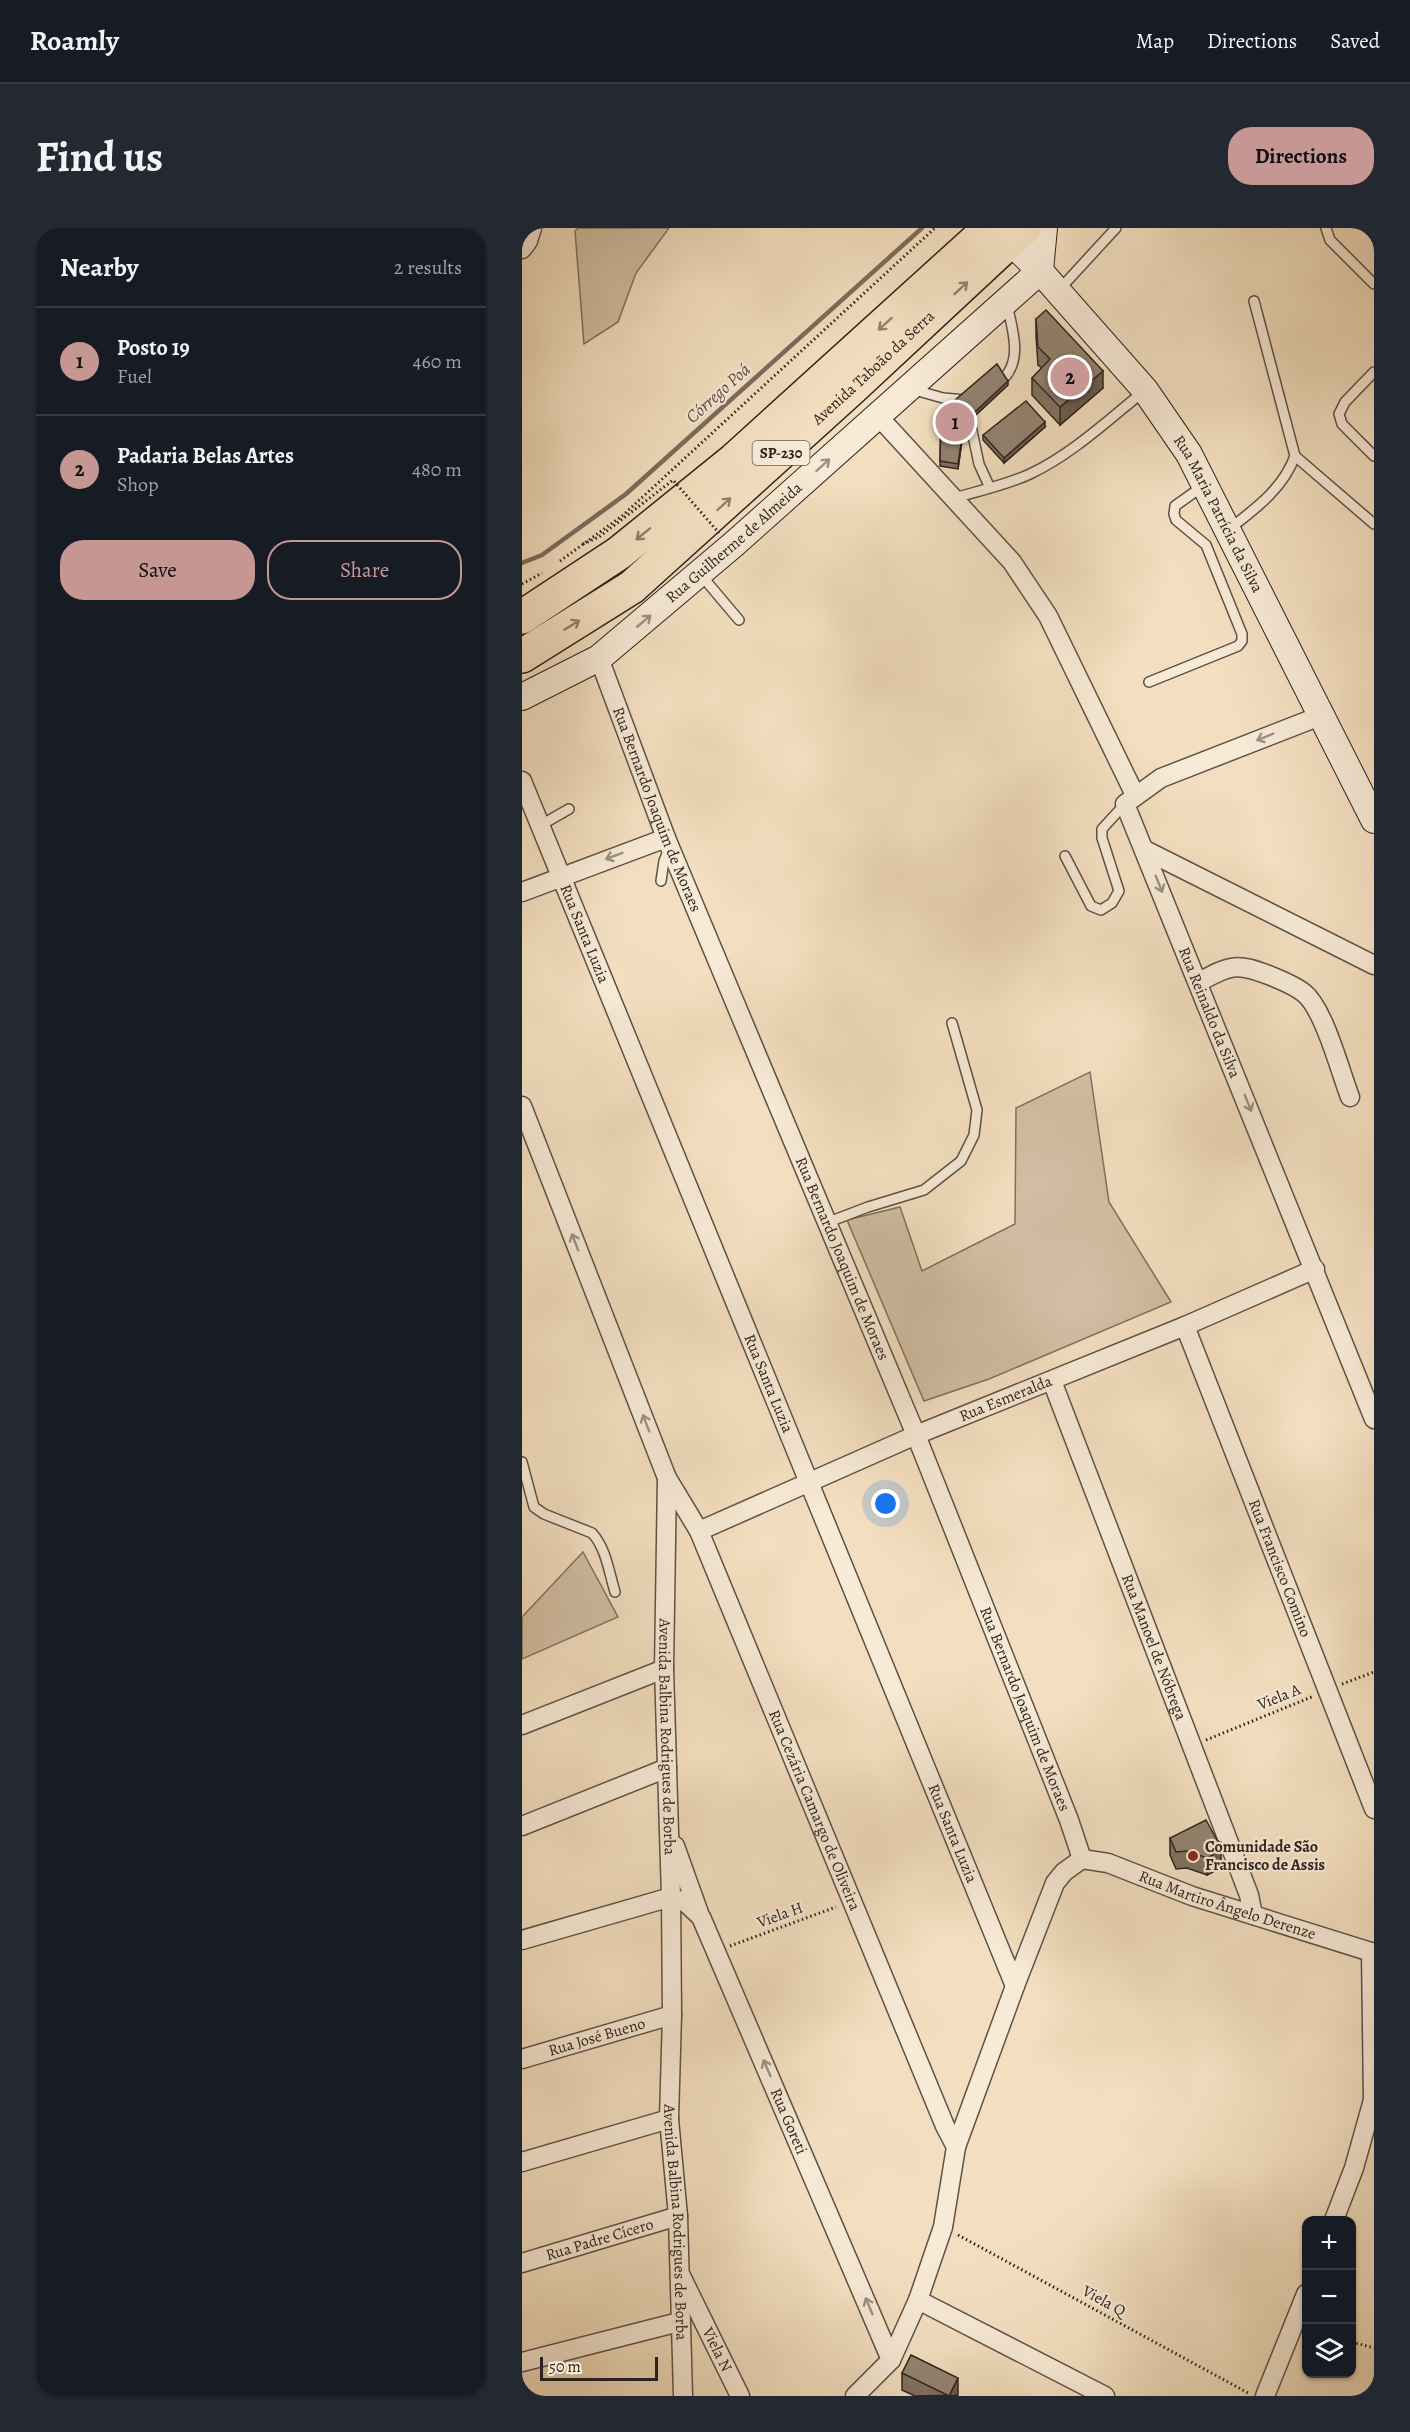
<!DOCTYPE html>
<meta charset="utf-8">
<style>
:root{--surface:#171b24;--page:#242831;--text:#f1f3f6;--muted:#9ea1a6;--line:#363941;--accent:#c59692}
body{margin:0;font-family:Alegreya,serif;background:var(--page);color:var(--text)}
.controls{position:absolute;right:18px;bottom:18px;display:grid;overflow:hidden;border-radius:12px;box-shadow:0 2px 4px #0004}
.controls button{width:54px;height:54px;display:grid;place-items:center;padding:0;border:0;border-bottom:2px solid var(--line);background:var(--surface);color:var(--text);font:30px sans-serif}
.scale{position:absolute;left:18px;bottom:15px;width:118px;box-sizing:border-box;padding-left:6px;border:3px solid #2e221d;border-top:0;font-size:16px;line-height:21px;white-space:nowrap;color:#2e221d;-webkit-text-stroke:4px #f7ead6;paint-order:stroke}
.you{position:absolute;left:364px;top:1276px;width:21px;height:21px;margin:-15px;border:4px solid #fff;border-radius:50%;background:#1a73e8;box-shadow:0 0 0 9px #1a73e833}
.badge{display:grid;place-items:center;width:39px;height:39px;border-radius:50%;background:var(--accent);color:#111;font-size:20px;font-weight:700}
.pin{position:absolute;translate:-50% -50%;border:3px solid #fff;box-shadow:0 2px 6px #0006}
.list{margin:0;padding:0;list-style:none}
h2{display:flex;justify-content:space-between;align-items:center;height:78px;margin:0;padding:0 24px;font-size:26px}
h2 small{font-size:20px;font-weight:400;color:var(--muted)}
.list li{display:grid;grid-template-columns:39px 1fr auto;gap:18px;align-items:center;box-sizing:border-box;height:108px;padding:0 24px;border-top:2px solid var(--line)}
.list b{display:block;font-size:22px;white-space:nowrap}
.list p{margin:0;font-size:20px;white-space:nowrap;color:var(--muted)}
.list em{font-size:20px;font-style:normal;color:var(--muted)}
.actions{display:flex;gap:12px;padding:18px 24px}
.actions a{flex:1;padding:14px 0;border:2px solid var(--accent);border-radius:24px;text-align:center;font-size:21px;color:var(--accent)}
.actions .main{background:var(--accent);color:#111}
.icon{flex:none;width:33px;height:33px;fill:none;stroke:currentColor;stroke-width:2;stroke-linecap:round;stroke-linejoin:round}
.map{position:relative;flex:none;width:852px;height:2168px;overflow:hidden;border-radius:24px}
header{display:flex;align-items:center;gap:36px;box-sizing:border-box;height:84px;padding:0 30px;background:var(--surface);border-bottom:2px solid var(--line)}
header strong{font-size:28px}
nav{display:flex;gap:33px;margin-inline-start:auto;font-size:21px}
.intro{display:flex;align-items:center;justify-content:space-between;box-sizing:border-box;height:144px;padding:0 36px}
h1{margin:0;font-size:42px}
.button{padding:15px 27px;border-radius:24px;background:var(--accent);color:#111;font-size:21px;font-weight:700}
main{display:flex;gap:36px;padding:0 36px}
aside{flex:1;background:var(--surface);border-radius:24px;box-shadow:0 2px 4px #0004}
.map>svg:first-child{display:block}
.green{fill:#d2bfa4;stroke:#807060;stroke-width:1.5}
.lines{fill:none;stroke-linecap:round;stroke-linejoin:round}
.stream{stroke:#7c6d5e;stroke-width:4.5}
.lane-casing{stroke:#5f5146;stroke-width:12}
.street-casing{stroke:#5f5146;stroke-width:21}
.secondary-casing{stroke:#2e221d;stroke-width:28}
.highway-casing{stroke:#2e221d;stroke-width:36}
.path{stroke:#2e221d;stroke-width:3;stroke-dasharray:1.5 3;stroke-linecap:butt}
.lane{stroke:#f7ead6;stroke-width:9}
.street{stroke:#f7ead6;stroke-width:18}
.secondary{stroke:#f7ead6;stroke-width:26}
.highway{stroke:#f3dfc0;stroke-width:33}
.path-bridge{stroke:#2e221d;stroke-width:3;stroke-dasharray:1.5 3;stroke-linecap:butt}
.wall{fill:#7f7262;stroke:#2e221d;stroke-width:1.5}
.shaded-wall{fill:#685c50;stroke:#2e221d;stroke-width:1.5}
.building{fill:#948472;stroke:#2e221d;stroke-width:1.5}
.oneway{stroke:#90806e}
.oneway2{stroke:#9d9083}
.poi-dot{fill:#8f2418;stroke:#f7ead6;stroke-width:2}
.labels{text-anchor:middle;dominant-baseline:central;stroke-width:4.5;stroke-linejoin:round;paint-order:stroke}
.shield{fill:#f7ead6;stroke:#6a5e54;stroke-width:1.5}
.shield-label{font-size:15px;font-weight:bold;fill:#2e221d}
.street-label{font-size:16px;fill:#2e221d;stroke:#f7ead6}
.poi-label{font-size:16px;font-weight:bold;fill:#2e221d;stroke:#f7ead6;text-anchor:start}
.water-label{font-size:18px;font-style:italic;fill:#5c4e43;stroke:#f7ead6}
</style>
<header>
<strong>Roamly</strong>
<nav><a>Map</a><a>Directions</a><a>Saved</a></nav>
</header>
<div class="intro"><h1>Find us</h1><a class="button">Directions</a></div>
<main>
<aside>
<h2>Nearby<small>2 results</small></h2>
<ul class="list">
<li><span class="badge">1</span><div><b>Posto 19</b><p>Fuel</p></div><em>460 m</em></li>
<li><span class="badge">2</span><div><b>Padaria Belas Artes</b><p>Shop</p></div><em>480 m</em></li>
</ul>
<div class="actions"><a class="main">Save</a><a>Share</a></div>
</aside>
<div class="map">
<svg width="852" height="2168" viewBox="0 0 852 2168">
<rect width="100%" height="100%" fill="#f3dfc0"/>
<filter id="stains"><feTurbulence type="fractalNoise" baseFrequency=".00333" numOctaves="4"/><feColorMatrix values="0 0 0 0 .2 0 0 0 0 .09 0 0 0 0 .02 0 0 0 .5 -.17"/></filter>
<radialGradient id="worn" r=".72"><stop offset=".6" stop-color="#630" stop-opacity="0"/><stop offset="1" stop-color="#630" stop-opacity=".3"/></radialGradient>
<path class="green" d="M56 0H147L114 45 96 94 62 116 53 3Z
M568 844 587 974 649 1074 467 1151 402 1173 325 992 378 979 400 1043 493 996 494 880Z
M61 1324 96 1389 0 1431V1389Z"/>
<g class="lines">
<path class="stream" d="M0 335 20 327 104 266 400 0"/>
<defs>
<path id="lane" d="M804 0 808 12 852 56
M537 62 594 0
M852 144 823 174 817 186 820 196 852 228
M477 155C502 135 491 103 485 77
M389 161 421 170 443 172
M446 184 457 236 468 260
M773 228 852 296
M432 270C457 263 484 257 508 246 550 226 585 193 621 164
M706 302C733 281 761 261 773 228L732 73
M179 347 217 392
M627 454 716 418 720 413V406L684 317 654 292 652 286 653 278 681 258
M19 597 47 581
M543 628 569 678 579 682 590 675 597 663 580 610V601L603 576
M139 653 142 633 147 621
M304 995 346 979 402 962 439 933 452 907 455 882 430 795
M0 1234 12 1279 22 1286 70 1305C84 1320 87 1344 93 1364"/>
<g id="street">
<path d="M0 21 6 13 10 0"/>
<path d="M356 188 490 334 526 388 613 567"/>
<path id="s1" d="M77 430 144 610 394 1207 547 1592 560 1631"/>
<path id="s2" d="M798 488 639 550 603 576 852 1191"/>
<path id="s3" d="M0 553 493 1758"/>
<path d="M623 622 852 737"/>
<path d="M0 664 144 610"/>
<path d="M677 754C709 737 714 734 749 748 761 753 772 757 782 765 802 781 818 843 828 869"/>
<path id="s4" d="M0 878 145 1250 142 1441 149 1669 150 1787 147 1891 156 1988 161 2168"/>
<path id="s5" d="M663 1098 852 1581"/>
<path id="s6" d="M530 1153 727 1667 731 1687"/>
<path id="s7" d="M145 1250 177 1303 423 1898 434 1919"/>
<path id="s8" d="M177 1303 394 1207 663 1098 793 1041"/>
<path d="M0 1497 142 1441"/>
<path d="M0 1598 145 1540"/>
<path d="M153 1618 177 1685"/>
<path id="s9" d="M560 1631 586 1635 670 1668 852 1725"/>
<path id="s10" d="M0 1712 149 1669 164 1675 179 1689 369 2132"/>
<path id="s11" d="M0 1831 150 1787"/>
<path d="M0 1934 147 1891"/>
<path d="M812 1992 832 1940 851 1872 849 1724"/>
<path id="s12" d="M0 2035 156 1988"/>
<path id="s13" d="M159 2048 218 2168"/>
<path d="M396 2072 583 2168"/>
<path d="M0 2134 157 2094"/>
<path d="M333 2168 369 2132 396 2072 421 1999 434 1919 493 1758 533 1655 542 1644 560 1631"/>
<path d="M743 2168 784 2066"/>
</g>
<g id="secondary">
<path id="s14" d="M489 14 518 43 623 162 667 226 852 592"/>
<path d="M518 43 522 0"/>
<path id="s15" d="M0 469 77 430 212 316 518 43"/>
</g>
<g id="highway">
<path d="M0 389 97 325 212 232 468 0"/>
<path id="s16" d="M0 428 110 359 329 161 502 0"/>
</g>
</defs>
<use href="#lane" class="lane-casing"/>
<use href="#street" class="street-casing"/>
<use href="#secondary" class="secondary-casing"/>
<use href="#highway" class="highway-casing"/>
<path class="path" d="M38 333 100 288 413 0
M0 356 20 345
M820 1456 852 1444
M684 1512 792 1468
M208 1718 314 1679
M436 2007 728 2166
M830 2114 852 2120"/>
<use href="#lane" class="lane"/>
<use href="#street" class="street"/>
<use href="#secondary" class="secondary"/>
<use href="#highway" class="highway"/>
<path class="path-bridge" d="M61 316 77 309 151 252 197 305"/>
</g>
<path class="wall" d="M514 91 581 160 538 197 510 167V150L520 140 516 137 514 108Z
M486 157 442 198 436 241 418 238 419 184Z
M523 199 482 235 461 212V207Z
M648 1610 699 1632 691 1644 685 1647 665 1640 654 1641 648 1627Z
M380 2145 436 2167 393 2168 380 2162Z"/>
<path class="shaded-wall" d="M581 143V160L538 197V179Z
M486 153V157L442 198 436 241 442 194Z
M523 194V199L482 235V230Z
M699 1615V1632L691 1644 685 1647V1630Z
M436 2150V2167L427 2168Z"/>
<path class="building" d="M524 82 581 143 538 179 510 150 528 131 516 119 514 91Z
M475 136 486 153 442 194 436 236 418 233 419 184Z
M504 173 523 194 482 230 461 207Z
M684 1592 695 1612 699 1615 691 1627 685 1630 665 1623 654 1624 648 1610Z
M389 2127 436 2150 427 2168 380 2145Z"/>
<defs><path id="oneway-shaft" d="M-6 0H5M1.5-3L5.5 0L1.5 3" fill="none" stroke-width="1.6" stroke-linecap="round" stroke-linejoin="round" transform="scale(1.5)"/></defs>
<g class="oneway">
<use href="#oneway-shaft" transform="translate(439 60) rotate(-43)"/>
<use href="#oneway-shaft" transform="translate(363 96) rotate(138)"/>
<use href="#oneway-shaft" transform="translate(202 276) rotate(-42)"/>
<use href="#oneway-shaft" transform="translate(121 306) rotate(141)"/>
<use href="#oneway-shaft" transform="translate(50 397) rotate(-32)"/>
</g>
<g class="oneway2">
<use href="#oneway-shaft" transform="translate(301 237) rotate(-42)"/>
<use href="#oneway-shaft" transform="translate(122 393) rotate(-40)"/>
<use href="#oneway-shaft" transform="translate(743 509) rotate(158)"/>
<use href="#oneway-shaft" transform="translate(92 628) rotate(160)"/>
<use href="#oneway-shaft" transform="translate(637 656) rotate(68)"/>
<use href="#oneway-shaft" transform="translate(726 875) rotate(68)"/>
<use href="#oneway-shaft" transform="translate(53 1014) rotate(-111)"/>
<use href="#oneway-shaft" transform="translate(124 1195) rotate(-111)"/>
<use href="#oneway-shaft" transform="translate(245 1840) rotate(-113)"/>
<use href="#oneway-shaft" transform="translate(347 2078) rotate(-113)"/>
</g>
<circle class="poi-dot" cx="671" cy="1628" r="6"/>
<g class="labels">
<rect class="shield" x="230.5" y="213" width="57" height="24" rx="4.5"/>
<g class="shield-label">
<text x="259" y="225">SP-230</text>
</g>
<g class="street-label">
<text stroke="none"><textPath href="#s16" startOffset="456">Avenida Taboão da Serra</textPath></text>
<text stroke="none"><textPath href="#s14" startOffset="344">Rua Maria Patrícia da Silva</textPath></text>
<text stroke="none"><textPath href="#s15" startOffset="264">Rua Guilherme de Almeida</textPath></text>
<text stroke="none"><textPath href="#s1" startOffset="162">Rua Bernardo Joaquim de Moraes</textPath></text>
<text stroke="none"><textPath href="#s3" startOffset="165">Rua Santa Luzia</textPath></text>
<text stroke="none"><textPath href="#s2" startOffset="440">Rua Reinaldo da Silva</textPath></text>
<text stroke="none"><textPath href="#s1" startOffset="648">Rua Bernardo Joaquim de Moraes</textPath></text>
<text stroke="none"><textPath href="#s3" startOffset="651">Rua Santa Luzia</textPath></text>
<text stroke="none"><textPath href="#s8" startOffset="334">Rua Esmeralda</textPath></text>
<text stroke="none"><textPath href="#s5" startOffset="260">Rua Francisco Comino</textPath></text>
<text stroke="none"><textPath href="#s6" startOffset="285">Rua Manoel de Nóbrega</textPath></text>
<text transform="translate(757 1469) rotate(-22)">Viela A</text>
<text stroke="none"><textPath href="#s1" startOffset="1134">Rua Bernardo Joaquim de Moraes</textPath></text>
<text stroke="none"><textPath href="#s4" startOffset="658">Avenida Balbina Rodrigues de Borba</textPath></text>
<text stroke="none"><textPath href="#s7" startOffset="364">Rua Cezária Camargo de Oliveira</textPath></text>
<text stroke="none"><textPath href="#s3" startOffset="1137">Rua Santa Luzia</textPath></text>
<text stroke="none"><textPath href="#s9" startOffset="153">Rua Martiro Ângelo Derenze</textPath></text>
<text transform="translate(258 1687) rotate(-20)">Viela H</text>
<text stroke="none"><textPath href="#s11" startOffset="78">Rua José Bueno</textPath></text>
<text stroke="none"><textPath href="#s10" startOffset="414">Rua Goreti</textPath></text>
<text stroke="none"><textPath href="#s4" startOffset="1144">Avenida Balbina Rodrigues de Borba</textPath></text>
<text stroke="none"><textPath href="#s12" startOffset="81">Rua Padre Cícero</textPath></text>
<text transform="translate(582 2073) rotate(29)">Viela Q</text>
<text stroke="none"><textPath href="#s13" startOffset="82">Viela N</textPath></text>
</g>
<g class="poi-label">
<text x="683" y="1619">Comunidade São<tspan x="683" dy="18">Francisco de Assis</tspan></text>
</g>
<g class="water-label">
<text transform="translate(196 165) rotate(-42)">Córrego Poá</text>
</g>
</g>
<rect width="100%" height="100%" filter="url(#stains)"/>
<rect width="100%" height="100%" fill="url(#worn)"/>
</svg>
<div class="controls">
<button>+</button>
<button>−</button>
<button><svg class="icon" aria-label="layers" viewBox="0 0 24 24"><path d="M12 4l9 5-9 5-9-5zM3 14l9 5 9-5"/></svg></button>
</div>
<div class="scale">50 m</div>
<div class="you"></div>
<div class="pin badge" style="left:433px;top:194px">1</div>
<div class="pin badge" style="left:548px;top:149px">2</div>
</div>
</main>
